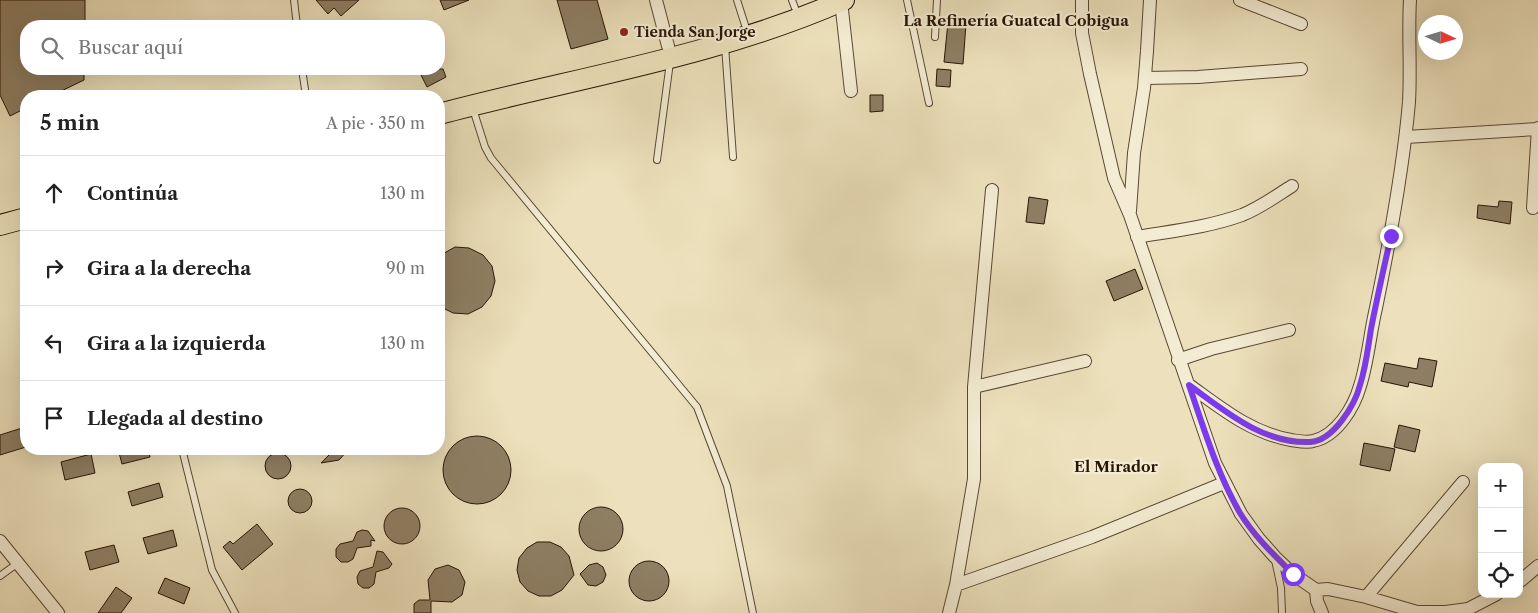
<!DOCTYPE html>
<html lang="es">
<meta charset="utf-8">
<style>
:root{--surface:#fff;--page:#f2f2f2;--text:#222;--muted:#767676;--line:#e0e0e0}
body{margin:0;font-family:"Libre Caslon Text",serif;background:var(--page);color:var(--text)}
.controls{position:absolute;right:15px;bottom:15px;display:grid;overflow:hidden;border-radius:10px;box-shadow:0 5px 20px #0002}
.controls button{width:45px;height:45px;display:grid;place-items:center;padding:0;border:0;border-bottom:1px solid var(--line);background:var(--surface);color:var(--text);font:25px sans-serif}
.compass{position:absolute;left:1418px;top:15px;width:45px;height:45px;border-radius:50%;background:var(--surface);box-shadow:0 5px 20px #0002;rotate:94deg}
.stop{position:absolute;width:15px;height:15px;margin:-11px;border:4px solid #7c3aed;border-radius:50%;background:#fff}
.stop.end{background:#7c3aed;border-color:#fff;box-shadow:0 1px 5px #0008}
.list{margin:0;padding:0;list-style:none}
h2{display:flex;justify-content:space-between;align-items:center;height:65px;margin:0;padding:0 20px;font-size:21px}
h2 small{font-size:16px;font-weight:400;color:var(--muted)}
.list li{display:grid;grid-template-columns:32px 1fr auto;gap:15px;align-items:center;box-sizing:border-box;height:75px;padding:0 20px;border-top:1px solid var(--line)}
.list b{display:block;font-size:19px;white-space:nowrap}
.list em{font-size:16px;font-style:normal;color:var(--muted)}
.icon{flex:none;width:28px;height:28px;fill:none;stroke:currentColor;stroke-width:2;stroke-linecap:round;stroke-linejoin:round}
.map{position:relative;flex:none;width:1538px;height:613px;overflow:hidden}
.search{position:absolute;background:var(--surface);box-shadow:0 5px 20px #0002;left:20px;top:20px;width:425px;height:55px;display:flex;align-items:center;gap:12px;box-sizing:border-box;padding:0 18px;border-radius:20px;color:var(--muted);font-size:19px}
.panel{position:absolute;background:var(--surface);box-shadow:0 5px 20px #0002;left:20px;top:90px;width:425px;height:365px;border-radius:20px}
.map>svg:first-child{display:block}
.building{fill:#8e7f64;stroke:#281405}
.lines{fill:none;stroke-linecap:round;stroke-linejoin:round}
.service-casing{stroke:#594733;stroke-width:8}
.minor-casing{stroke:#594733;stroke-width:14}
.primary-casing{stroke:#281405;stroke-width:22}
.service{stroke:#f3ecd3;stroke-width:6}
.minor{stroke:#f3ecd3;stroke-width:12}
.primary{stroke:#ece1bc;stroke-width:20}
.route{stroke:#7c3aed;stroke-width:6}
.poi-dot{fill:#8f2418;stroke:#f3ecd3;stroke-width:2}
.labels{text-anchor:middle;dominant-baseline:central;stroke-width:4.5;stroke-linejoin:round;paint-order:stroke}
.poi-label{font-size:14px;font-weight:bold;fill:#281405;stroke:#f3ecd3;text-anchor:start}
.neighbourhood-label{font-size:15px;font-weight:bold;fill:#281405;stroke:#f3ecd3}
</style>
<div class="map">
<svg width="1538" height="613" viewBox="0 0 1538 613">
<rect width="100%" height="100%" fill="#ece1bc"/>
<filter id="stains"><feTurbulence type="fractalNoise" baseFrequency=".004" numOctaves="4"/><feColorMatrix values="0 0 0 0 .2 0 0 0 0 .09 0 0 0 0 .02 0 0 0 .5 -.17"/></filter>
<radialGradient id="worn" r=".72"><stop offset=".6" stop-color="#630" stop-opacity="0"/><stop offset="1" stop-color="#630" stop-opacity=".3"/></radialGradient>
<path class="building" d="M0 0H85V26H26V69H84V80L51 96H26V108L10 116 0 95Z
M316 0H359L341 16 334 8 328 14Z
M440 0H469L444 10Z
M557 0H597L608 39 571 49Z
M948 22 966 24 963 64 944 62Z
M418 69H443L446 77 427 87Z
M937 69 951 70 950 87 936 86Z
M870 95H883V111L870 112Z
M1029 197 1048 200 1044 224 1026 222Z
M1499 201 1512 202 1510 224 1477 218 1478 205 1498 207Z
M455 247 469 248 483 255 492 266 495 281 491 296 482 307 468 314 453 313 439 306V256Z
M1135 269 1143 289 1114 301 1106 281Z
M1419 358 1437 361 1432 387 1409 382 1408 387 1381 381 1385 363 1417 369Z
M1399 425 1420 430 1415 452 1394 447Z
M22 428 26 447 0 455V435Z
M443 470a34 34 0 1 1 68 0a34 34 0 1 1-68 0Z
M1364 443 1395 449 1390 471 1360 465Z
M118 449H148L150 457 122 464Z
M335 449H349L339 460 321 463Z
M265 466a13 13 0 1 1 26 0a13 13 0 1 1-26 0Z
M91 454 95 473 65 480 61 462Z
M159 483 163 497 132 506 128 492Z
M288 501a12 12 0 1 1 24 0a12 12 0 1 1-24 0Z
M579 529a22 22 0 1 1 44 0a22 22 0 1 1-44 0Z
M384 526a18 18 0 1 1 36 0a18 18 0 1 1-36 0Z
M257 524 273 544 242 570 223 547 230 541 233 544Z
M173 530 177 546 148 554 143 538Z
M362 530 368 531 375 541 371 540V546L357 548 353 559 348 562H341L336 557V549L340 544 353 541 357 532Z
M537 542H550L561 547 569 556 574 575 562 590 551 596H539L528 591 520 582 517 570 519 558 527 548Z
M114 545 119 562 90 570 85 552Z
M377 551 383 552 392 564 389 568 376 572 374 584 369 588H363L358 584 357 577 360 571 373 567Z
M629 581a20 20 0 1 1 40 0a20 20 0 1 1-40 0Z
M597 563 603 567 606 575 603 582 596 586 588 585 580 574 589 565Z
M448 565 459 570 465 582 462 595 452 602 431 601V613H414V604L419 600H430L428 580 435 569Z
M165 578 190 588 184 604 158 593Z
M116 587 132 598 121 613H98Z"/>
<g class="lines">
<defs>
<path id="service" d="M294 0 297 26
M737 0 745 25
M792 0 795 8
M907 0 929 103
M935 37 937 0
M725 46 733 157
M302 69 306 96
M473 109 485 147 491 158 697 407 727 486 753 613
M657 160 670 62
M182 449 212 570 235 613
M1275 560 1281 588 1282 613
M0 576 18 563"/>
<path id="minor" d="M656 0 668 46
M1082 0V33L1090 74 1114 178 1130 215 1215 463 1241 514 1259 539 1275 557 1293 574 1316 590 1328 589 1366 597 1417 612H1446L1468 609 1497 594
M1240 0 1301 24
M841 1 851 91
M1145 78 1198 77 1301 69
M1406 137 1538 129
M1533 208 1538 128
M1130 211 1134 153 1144 88 1147 51 1150 0
M1137 237C1172 231 1209 227 1242 215 1260 208 1276 196 1292 186
M1178 360 1211 349 1289 330
M1189 385C1221 408 1251 433 1291 440 1298 441 1307 443 1313 441 1337 436 1354 407 1360 386 1368 361 1370 333 1376 308 1390 240 1403 171 1409 102 1411 68 1408 34 1410 0
M974 387 1085 361
M0 541 58 613
M1519 582 1538 566
M956 585 1092 537 1224 483
M1316 590 1317 601 1322 613
M1366 597 1463 482
M949 613 956 585 974 479V387L992 190"/>
<path id="primary" d="M439 114C574 78 715 57 844 0
M0 225 26 218"/>
</defs>
<use href="#service" class="service-casing"/>
<use href="#minor" class="minor-casing"/>
<use href="#primary" class="primary-casing"/>
<use href="#service" class="service"/>
<use href="#minor" class="minor"/>
<use href="#primary" class="primary"/>
</g>
<g class="lines">
<path class="route" d="M1293 574C1274 555 1254 536 1240 513 1217 473 1204 429 1189 385 1225 411 1263 444 1310 442 1333 441 1355 405 1360 385 1366 367 1368 347 1371 329 1377 298 1384 267 1391 236"/>
</g>
<circle class="poi-dot" cx="624" cy="32" r="5"/>
<g class="labels">
<g class="poi-label">
<text x="634" y="32">Tienda San Jorge</text>
</g>
<g class="neighbourhood-label">
<text x="1016" y="20">La Refinería Guatcal Cobigua</text>
<text x="1116" y="466">El Mirador</text>
</g>
</g>
<rect width="100%" height="100%" filter="url(#stains)"/>
<rect width="100%" height="100%" fill="url(#worn)"/>
</svg>
<div class="controls">
<button>+</button>
<button>−</button>
<button><svg class="icon" aria-label="locate" viewBox="0 0 24 24"><circle cx="12" cy="12" r="6"/><path d="M12 2v4M12 18v4M2 12h4M18 12h4"/></svg></button>
</div>
<svg class="compass" viewBox="-18 -18 36 36"><path d="M0-13l5 13h-10z" fill="#e53935"/><path d="M0 13l5-13h-10z" fill="#767676"/></svg>
<div class="stop" style="left:1293px;top:574px"></div>
<div class="stop end" style="left:1391px;top:236px"></div>
<div class="search"><svg class="icon" aria-label="search" viewBox="0 0 24 24"><circle cx="10" cy="10" r="6"/><path d="M15 15l6 6"/></svg>Buscar aquí</div>
<section class="panel">
<h2>5 min<small>A pie · 350 m</small></h2>
<ul class="list">
<li><svg class="icon" aria-label="ahead" viewBox="0 0 24 24"><path d="M12 20V5M6 11l6-6 6 6"/></svg><div><b>Continúa</b></div><em>130 m</em></li>
<li><svg class="icon" aria-label="right" viewBox="0 0 24 24"><path d="M7 20v-9h11M14 6l5 5-5 5"/></svg><div><b>Gira a la derecha</b></div><em>90 m</em></li>
<li><svg class="icon" aria-label="left" viewBox="0 0 24 24"><path d="M17 20v-9H6M10 6l-5 5 5 5"/></svg><div><b>Gira a la izquierda</b></div><em>130 m</em></li>
<li><svg class="icon" aria-label="arrive" viewBox="0 0 24 24"><path d="M6 21V4h12l-3 4 3 4H6"/></svg><div><b>Llegada al destino</b></div></li>
</ul>
</section>
</div>
